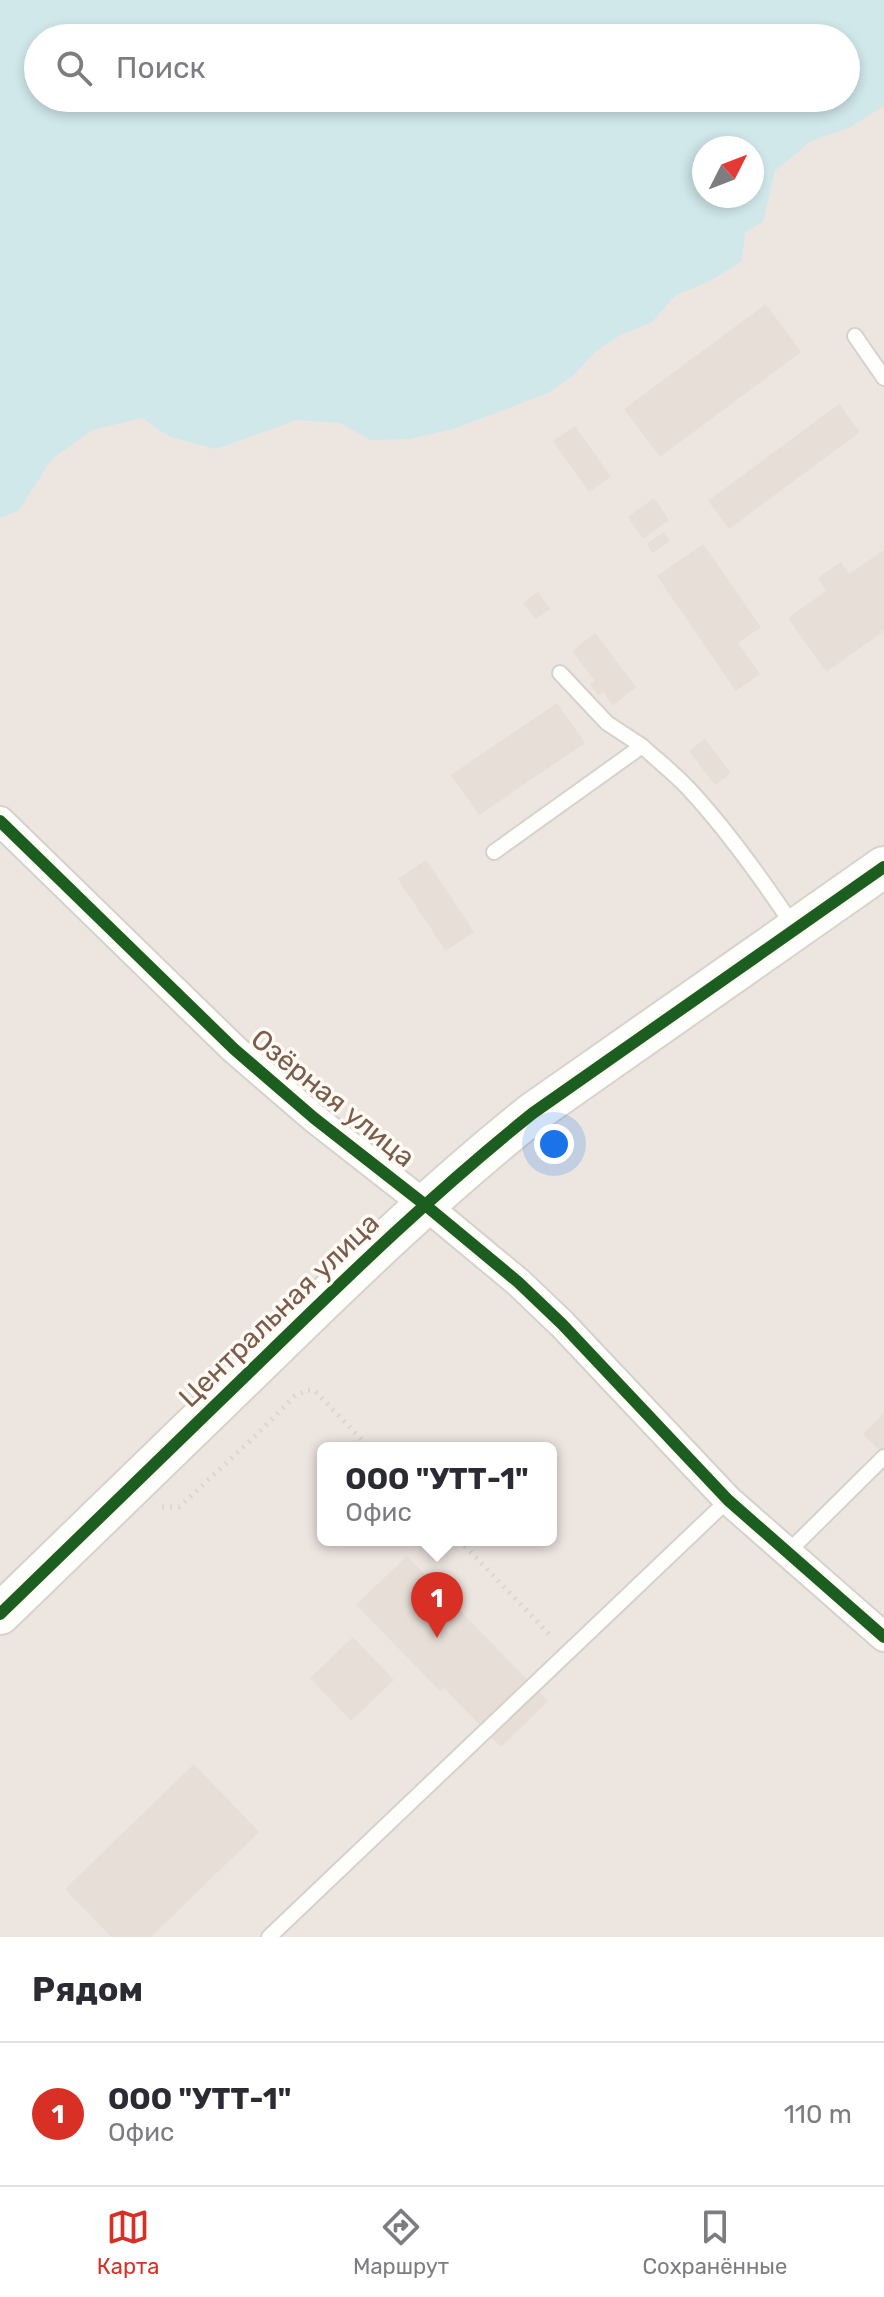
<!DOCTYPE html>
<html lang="ru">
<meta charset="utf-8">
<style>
:root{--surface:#fff;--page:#f2f2f3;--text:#2b2b33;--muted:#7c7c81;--line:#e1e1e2;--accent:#d93025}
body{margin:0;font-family:Rubik,sans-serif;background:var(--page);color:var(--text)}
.compass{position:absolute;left:692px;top:136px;width:72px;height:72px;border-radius:50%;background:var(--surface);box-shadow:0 4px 12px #0003;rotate:48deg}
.you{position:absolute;left:554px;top:1144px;width:28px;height:28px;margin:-20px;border:6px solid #fff;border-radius:50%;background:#1a73e8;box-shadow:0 0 0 12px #1a73e833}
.badge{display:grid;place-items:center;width:52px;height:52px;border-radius:50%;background:var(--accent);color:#fff;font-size:26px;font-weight:700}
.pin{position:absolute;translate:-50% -66px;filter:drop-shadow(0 2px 4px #0008)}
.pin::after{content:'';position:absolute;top:42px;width:28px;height:24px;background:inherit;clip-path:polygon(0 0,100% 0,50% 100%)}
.popup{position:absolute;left:317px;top:1442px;width:240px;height:104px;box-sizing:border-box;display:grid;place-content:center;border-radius:12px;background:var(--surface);filter:drop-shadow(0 2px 6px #0005);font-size:26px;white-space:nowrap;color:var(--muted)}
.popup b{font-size:30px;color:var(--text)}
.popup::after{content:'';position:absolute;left:50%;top:100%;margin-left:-16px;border:16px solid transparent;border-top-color:var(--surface)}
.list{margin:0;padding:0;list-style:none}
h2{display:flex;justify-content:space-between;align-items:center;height:104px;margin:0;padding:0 32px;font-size:34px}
h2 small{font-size:26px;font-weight:400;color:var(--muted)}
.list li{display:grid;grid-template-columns:52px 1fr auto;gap:24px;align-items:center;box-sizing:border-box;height:144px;padding:0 32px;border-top:2px solid var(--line)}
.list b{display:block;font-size:30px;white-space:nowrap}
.list p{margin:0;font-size:26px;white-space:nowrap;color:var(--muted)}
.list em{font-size:26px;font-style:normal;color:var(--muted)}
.icon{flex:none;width:44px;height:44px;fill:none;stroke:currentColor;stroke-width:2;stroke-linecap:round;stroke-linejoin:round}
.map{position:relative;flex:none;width:884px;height:1937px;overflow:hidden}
.search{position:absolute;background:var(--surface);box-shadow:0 4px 12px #0003;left:24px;right:24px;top:24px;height:88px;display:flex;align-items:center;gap:20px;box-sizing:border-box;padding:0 28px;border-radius:44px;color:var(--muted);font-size:30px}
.sheet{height:248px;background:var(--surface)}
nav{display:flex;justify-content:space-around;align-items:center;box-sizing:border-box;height:112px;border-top:2px solid var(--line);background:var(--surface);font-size:22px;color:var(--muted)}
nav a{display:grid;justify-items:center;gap:4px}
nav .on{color:var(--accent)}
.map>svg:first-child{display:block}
.industrial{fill:#ede5e0;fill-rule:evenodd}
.water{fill:#d0e8ea;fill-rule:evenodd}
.building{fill:#e6ded7}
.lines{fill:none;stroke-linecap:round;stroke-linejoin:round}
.lane-casing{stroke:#d7d1cb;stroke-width:18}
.street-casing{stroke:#d7d1cb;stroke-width:32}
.secondary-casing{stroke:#d9d2cb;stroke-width:44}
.path{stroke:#dcd5d0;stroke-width:5;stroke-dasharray:2 6;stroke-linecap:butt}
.lane{stroke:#fefefd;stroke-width:14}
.street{stroke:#fefefd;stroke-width:28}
.secondary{stroke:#fefefd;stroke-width:40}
.cycleway-casing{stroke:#fffaf3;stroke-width:17}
.cycleway{stroke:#1b5e20;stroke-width:12}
.labels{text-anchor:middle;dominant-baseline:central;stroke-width:7;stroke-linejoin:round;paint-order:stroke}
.street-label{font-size:28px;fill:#7a5c4d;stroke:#fffaf3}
</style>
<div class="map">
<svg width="884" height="1937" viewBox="0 0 884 1937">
<rect width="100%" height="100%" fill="#f9f5f0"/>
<path class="industrial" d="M0 0H884V1937H0ZM38 38H846V98H38ZM704 148H752V196H704ZM323 1448H551V1540H323Z"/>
<path class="water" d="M0 0H884V106L849 128 811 141 775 171 763 222 745 232 742 261 712 280 676 295 651 323 622 334 596 351 574 375 548 393 453 429 410 439 371 440 340 423 297 420 216 449 170 437 142 418 92 430 52 459 18 511 0 518ZM38 38H846V98H38ZM704 148H752V196H704Z"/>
<path class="building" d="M766 304 801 352 660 457 624 409Z
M839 404 860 432 729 529 708 501Z
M575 426 611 477 589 492 553 441Z
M654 498 669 520 643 539 628 517Z
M664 532 670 541 653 553 647 544Z
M703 544 761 627 738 643 760 674 736 691 657 576Z
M884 550V631L826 672 788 618 826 591 818 578 841 562 849 574Z
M538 592 550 609 535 619 523 603Z
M595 633 636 687 613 705 603 692 598 695 590 684 595 681 572 651Z
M557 703 585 743 479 815 451 775Z
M705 739 731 773 715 785 689 751Z
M426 860 474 932 446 951 398 879Z
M884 1413V1455L863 1434Z
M407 1556 548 1701 501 1747 444 1688 440 1691 356 1605Z
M353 1637 394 1680 351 1721 310 1678Z
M194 1764 259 1832 151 1937H111L65 1889Z"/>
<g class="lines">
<defs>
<path id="lane" d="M855 336 884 378
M560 673 607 723 642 746
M494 852 642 746C657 760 674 773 688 788 728 831 762 879 794 927
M787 1553 884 1457
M269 1937 728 1500"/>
<path id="street" d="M0 821 234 1049 314 1118 424 1204 518 1282 562 1324 728 1500 884 1637"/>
<path id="secondary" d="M0 1614C89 1527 178 1441 267 1355 353 1271 439 1188 533 1113L884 867"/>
</defs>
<use href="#lane" class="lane-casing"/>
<use href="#street" class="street-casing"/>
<use href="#secondary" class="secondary-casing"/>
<path class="path" d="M162 1507H179L249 1442 295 1396 308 1390 315 1391 370 1448
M459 1540 552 1637"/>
<use href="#lane" class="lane"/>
<use href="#street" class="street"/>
<use href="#secondary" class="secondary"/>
<defs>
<path id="cycleway" d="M0 821 234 1049 314 1118 424 1204 518 1282 562 1324 728 1500 884 1637
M0 1614C89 1527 178 1441 267 1355 353 1271 439 1188 533 1113L884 867"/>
</defs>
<use href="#cycleway" class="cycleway-casing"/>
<use href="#cycleway" class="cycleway"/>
</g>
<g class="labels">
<g class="street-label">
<text transform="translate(333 1098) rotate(39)">Озёрная улица</text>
<text transform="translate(279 1310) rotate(-44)">Центральная улица</text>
</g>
</g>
</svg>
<svg class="compass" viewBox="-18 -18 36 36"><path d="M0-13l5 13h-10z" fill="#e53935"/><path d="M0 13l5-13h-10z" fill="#7c7c81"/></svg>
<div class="you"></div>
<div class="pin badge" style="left:437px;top:1638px">1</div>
<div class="popup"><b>ООО &quot;УТТ-1&quot;</b>Офис</div>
<div class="search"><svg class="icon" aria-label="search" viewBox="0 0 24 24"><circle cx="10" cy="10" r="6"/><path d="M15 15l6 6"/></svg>Поиск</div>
</div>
<section class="sheet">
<h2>Рядом<small></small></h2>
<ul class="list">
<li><span class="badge">1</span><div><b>ООО &quot;УТТ-1&quot;</b><p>Офис</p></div><em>110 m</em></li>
</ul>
</section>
<nav>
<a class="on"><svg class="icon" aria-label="map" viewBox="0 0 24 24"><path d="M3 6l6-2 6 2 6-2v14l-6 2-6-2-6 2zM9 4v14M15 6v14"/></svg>Карта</a>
<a><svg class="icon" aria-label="directions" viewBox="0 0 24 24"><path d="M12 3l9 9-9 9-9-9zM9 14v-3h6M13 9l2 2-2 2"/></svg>Маршрут</a>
<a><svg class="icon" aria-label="saved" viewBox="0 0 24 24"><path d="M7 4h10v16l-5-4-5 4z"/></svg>Сохранённые</a>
</nav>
